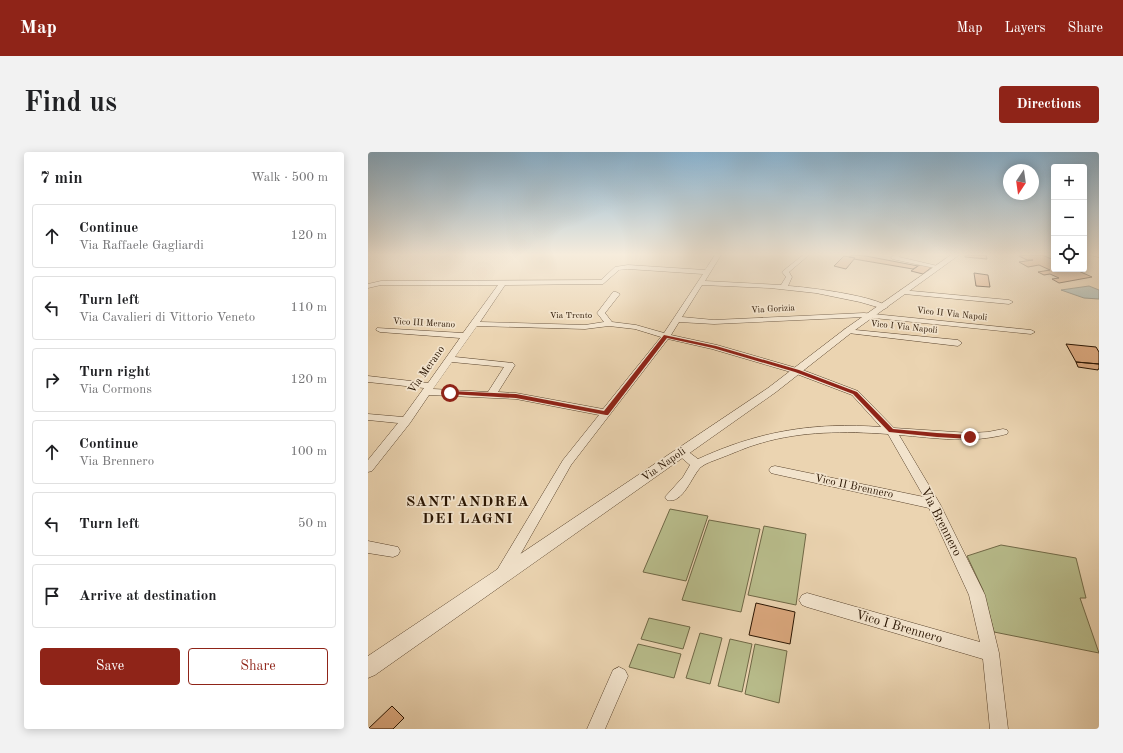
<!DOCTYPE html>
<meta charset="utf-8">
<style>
:root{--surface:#fff;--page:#f2f2f2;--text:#202124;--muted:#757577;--line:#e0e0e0;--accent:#8f2418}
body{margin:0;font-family:"Old Standard TT",serif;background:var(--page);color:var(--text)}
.controls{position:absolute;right:12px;top:12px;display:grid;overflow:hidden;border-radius:4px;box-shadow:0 2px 10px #0003}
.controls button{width:36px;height:36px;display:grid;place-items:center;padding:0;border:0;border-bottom:1px solid var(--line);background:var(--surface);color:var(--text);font:20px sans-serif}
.compass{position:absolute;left:635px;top:12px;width:36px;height:36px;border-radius:50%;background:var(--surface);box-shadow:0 2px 10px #0003;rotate:193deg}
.stop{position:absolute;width:12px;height:12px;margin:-9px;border:3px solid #8f2418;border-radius:50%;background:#fff}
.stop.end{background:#8f2418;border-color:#fff;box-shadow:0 1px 4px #0008}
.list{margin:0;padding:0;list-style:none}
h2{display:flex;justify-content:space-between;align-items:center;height:52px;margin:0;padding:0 16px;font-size:17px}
h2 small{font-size:13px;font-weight:400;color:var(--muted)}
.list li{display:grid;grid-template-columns:26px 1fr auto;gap:12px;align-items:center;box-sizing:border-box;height:64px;margin:0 8px 8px;padding:0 8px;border:1px solid var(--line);border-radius:4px}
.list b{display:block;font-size:15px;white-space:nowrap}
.list p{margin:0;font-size:13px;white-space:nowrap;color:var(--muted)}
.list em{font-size:13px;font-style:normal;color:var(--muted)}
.actions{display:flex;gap:8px;padding:12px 16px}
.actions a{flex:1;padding:9px 0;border:1px solid var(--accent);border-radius:4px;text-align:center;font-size:14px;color:var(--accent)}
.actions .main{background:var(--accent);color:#fff}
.icon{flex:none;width:22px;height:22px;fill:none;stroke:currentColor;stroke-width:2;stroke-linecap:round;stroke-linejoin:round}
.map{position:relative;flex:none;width:731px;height:577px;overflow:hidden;border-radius:4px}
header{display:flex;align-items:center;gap:24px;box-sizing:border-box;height:56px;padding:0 20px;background:var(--accent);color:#fff}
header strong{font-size:19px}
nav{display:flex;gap:22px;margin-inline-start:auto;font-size:14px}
.intro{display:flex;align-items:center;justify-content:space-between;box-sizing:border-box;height:96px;padding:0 24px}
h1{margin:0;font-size:28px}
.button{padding:10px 18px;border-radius:4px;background:var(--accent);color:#fff;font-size:14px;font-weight:700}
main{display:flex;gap:24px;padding:0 24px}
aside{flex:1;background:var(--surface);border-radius:4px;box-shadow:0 2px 10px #0003}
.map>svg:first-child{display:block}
.green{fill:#b8bc8b;stroke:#706846}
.water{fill:#9bb6b5;stroke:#6d756d}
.building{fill:#dba87e;stroke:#291401}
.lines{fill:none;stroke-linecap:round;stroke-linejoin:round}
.minor-casing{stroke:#5a442d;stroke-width:1}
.tertiary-casing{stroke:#5a442d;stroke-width:1}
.minor{fill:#f2e3cc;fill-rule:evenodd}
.tertiary{fill:#f2e3cc;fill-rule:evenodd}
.route{fill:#8f2418}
.labels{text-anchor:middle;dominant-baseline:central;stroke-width:3.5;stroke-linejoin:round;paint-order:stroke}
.far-street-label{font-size:9px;fill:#291401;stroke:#f2e3cc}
.street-label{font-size:11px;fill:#291401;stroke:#f2e3cc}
.near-street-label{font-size:13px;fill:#291401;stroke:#f2e3cc}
.district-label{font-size:15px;font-weight:bold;letter-spacing:1px;fill:#291401;stroke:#f2e3cc}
</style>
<header>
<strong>Map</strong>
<nav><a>Map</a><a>Layers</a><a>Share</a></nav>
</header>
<div class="intro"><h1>Find us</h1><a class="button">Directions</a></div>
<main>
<aside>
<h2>7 min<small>Walk · 500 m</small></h2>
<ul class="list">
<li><svg class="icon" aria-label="ahead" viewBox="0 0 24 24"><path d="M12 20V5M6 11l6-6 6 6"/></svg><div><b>Continue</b><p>Via Raffaele Gagliardi</p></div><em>120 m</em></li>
<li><svg class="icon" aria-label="left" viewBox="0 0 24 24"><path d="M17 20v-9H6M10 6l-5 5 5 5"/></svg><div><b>Turn left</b><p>Via Cavalieri di Vittorio Veneto</p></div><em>110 m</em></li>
<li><svg class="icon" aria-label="right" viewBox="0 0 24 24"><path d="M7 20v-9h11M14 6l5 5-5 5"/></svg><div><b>Turn right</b><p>Via Cormons</p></div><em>120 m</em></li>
<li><svg class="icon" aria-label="ahead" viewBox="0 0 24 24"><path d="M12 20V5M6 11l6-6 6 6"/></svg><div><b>Continue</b><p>Via Brennero</p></div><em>100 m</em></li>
<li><svg class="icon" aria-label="left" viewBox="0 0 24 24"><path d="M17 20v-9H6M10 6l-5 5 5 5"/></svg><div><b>Turn left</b></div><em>50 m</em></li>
<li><svg class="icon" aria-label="arrive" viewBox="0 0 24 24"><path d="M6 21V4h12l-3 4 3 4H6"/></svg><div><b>Arrive at destination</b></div></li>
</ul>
<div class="actions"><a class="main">Save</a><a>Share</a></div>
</aside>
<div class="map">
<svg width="731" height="577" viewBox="0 0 731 577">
<rect width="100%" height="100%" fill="#ebd4b1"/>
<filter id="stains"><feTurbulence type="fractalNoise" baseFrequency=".005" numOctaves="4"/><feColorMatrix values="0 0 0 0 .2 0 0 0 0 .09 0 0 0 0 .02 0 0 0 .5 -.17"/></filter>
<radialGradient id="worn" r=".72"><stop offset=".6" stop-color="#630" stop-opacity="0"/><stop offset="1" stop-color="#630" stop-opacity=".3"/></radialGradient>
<path class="green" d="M302 357 340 364 318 429 275 420Z
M341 368 392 377 373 460 314 448Z
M396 374 438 382 428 453 380 443Z
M633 393 708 406 718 446H712L731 501 626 480 615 438 599 404Z
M281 466 322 475 315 497 273 487Z
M332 481 354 486 342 532 318 526Z
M362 487 384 492 374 540 350 534Z
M270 492 313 502 306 526 261 515Z
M387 492 419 499 411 551 377 542Z"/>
<path class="water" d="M721 134 731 138V147L716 146 693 138Z"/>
<path class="building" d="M485 103 498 104 550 114 545 117 486 107 487 106 481 105Z
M597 103H618L619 107 597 105Z
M658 103H674L686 108V117H706L724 125 691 131 684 127 691 126 682 122 676 123 670 120 682 118 671 113 660 115 651 110 665 108H659L651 104Z
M476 104 487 106 478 117 466 114Z
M553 112 564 115 555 122 543 119Z
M606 121 620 123 622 135 608 134Z
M698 192 728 195 731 200V212L708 210Z
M708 210 731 212V217H730V218L710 215Z
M388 451 427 460 422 492 381 483Z
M24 554 36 566 25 577H0Z"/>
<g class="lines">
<defs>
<path id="minor" d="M347 103H353L337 129 413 133 418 125 414 120 415 119 435 103H441L421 120 424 125 420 134C439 135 508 144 520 155L516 157 492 150 448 141 402 136 334 133 314 165 346 168 496 161 663 178 667 180 663 182 496 165 346 172 311 170 303 183 349 193 432 217 490 239 526 276 602 281 620 280 635 277 639 278 640 280 639 282C602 292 568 286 531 283L572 352 617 443 631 501 640 577H622L615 507 439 455 434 453 431 448 434 443 439 441 612 490 601 443 561 356 407 322 403 321 401 318 403 315 407 314 556 345 520 282C477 279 434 279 393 291 378 295 364 302 350 307 345 309 338 311 333 315 324 323 315 353 299 348L297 345 315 325 322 313 308 301 310 298H318L330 307C391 279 446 270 513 275L484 243 426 221 344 197 300 187 203 313 139 426 134 428 129 426 127 422 129 418 195 308 231 263 148 247 61 243 42 271 4 319 0 320V308L30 271 0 268V262L35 265 56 236 0 230V224L60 231 92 186 12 180 8 178 9 176 95 181 130 133H13L0 136V132L13 129 233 128 247 115 260 113 337 118ZM260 117 335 122 296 181 268 173 244 170 237 161 252 142 248 140H245L229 161 236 170 217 173 112 170 137 133 235 132 251 118ZM109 174 217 177 241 174 267 177 293 185 235 257 148 241 130 240 147 213 145 211 87 205ZM84 210 136 215 120 240 65 237Z
M526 103H533L531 105 574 115 571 117 524 107 523 106Z
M722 103H731V105Z
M533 138 641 148 645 150 641 152 536 142 532 140Z
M477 177 590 188 594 191 590 194 480 181 476 179Z
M0 389 30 395 32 399 30 403 25 405 0 401Z
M251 515 257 518 260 524 237 577H219L245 518Z"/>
<path id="tertiary" d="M583 103H591L483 181 408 240 7 523 0 526V504L400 236 477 177Z"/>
</defs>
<use href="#minor" class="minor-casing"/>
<use href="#tertiary" class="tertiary-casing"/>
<use href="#minor" class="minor"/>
<use href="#tertiary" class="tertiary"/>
</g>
<linearGradient id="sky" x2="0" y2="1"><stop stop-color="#89b5d4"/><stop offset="0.56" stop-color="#f6ecdc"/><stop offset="1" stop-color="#f6ecdc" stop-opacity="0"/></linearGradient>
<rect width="731" height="183" fill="url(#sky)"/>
<path class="route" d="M296 183 348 194 431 218 489 240 525 277 569 281 602 283 605 285 602 287 569 285 521 280 485 242 427 220 345 196 299 186 240 263H238L148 246 82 242 79 241 82 239 148 242 236 259Z"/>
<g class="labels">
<g class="far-street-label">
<text transform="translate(405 157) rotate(-3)">Via Gorizia</text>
<text transform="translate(584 162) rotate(6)">Vico II Via Napoli</text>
<text x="203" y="163">Via Trento</text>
<text transform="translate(56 171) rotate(3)">Vico III Merano</text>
<text transform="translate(536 175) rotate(6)">Vico I Via Napoli</text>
</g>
<g class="street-label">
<text transform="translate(59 218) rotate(-55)">Via Merano</text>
<text transform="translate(296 313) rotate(-35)">Via Napoli</text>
<text transform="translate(486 335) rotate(12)">Vico II Brennero</text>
</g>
<g class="near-street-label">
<text transform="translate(573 370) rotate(63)">Via Brennero</text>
<text transform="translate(531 475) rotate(16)">Vico I Brennero</text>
</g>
<g class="district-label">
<text x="100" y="350">SANT'ANDREA<tspan x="100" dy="17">DEI LAGNI</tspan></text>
</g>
</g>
<rect width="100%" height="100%" filter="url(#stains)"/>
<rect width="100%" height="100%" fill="url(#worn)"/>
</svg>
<div class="controls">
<button>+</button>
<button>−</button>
<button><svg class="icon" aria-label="locate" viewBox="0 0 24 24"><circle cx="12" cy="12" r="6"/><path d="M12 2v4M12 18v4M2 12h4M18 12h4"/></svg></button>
</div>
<svg class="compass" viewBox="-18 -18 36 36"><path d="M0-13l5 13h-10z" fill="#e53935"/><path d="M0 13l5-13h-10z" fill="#757577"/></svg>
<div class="stop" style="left:82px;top:241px"></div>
<div class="stop end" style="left:602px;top:285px"></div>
</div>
</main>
